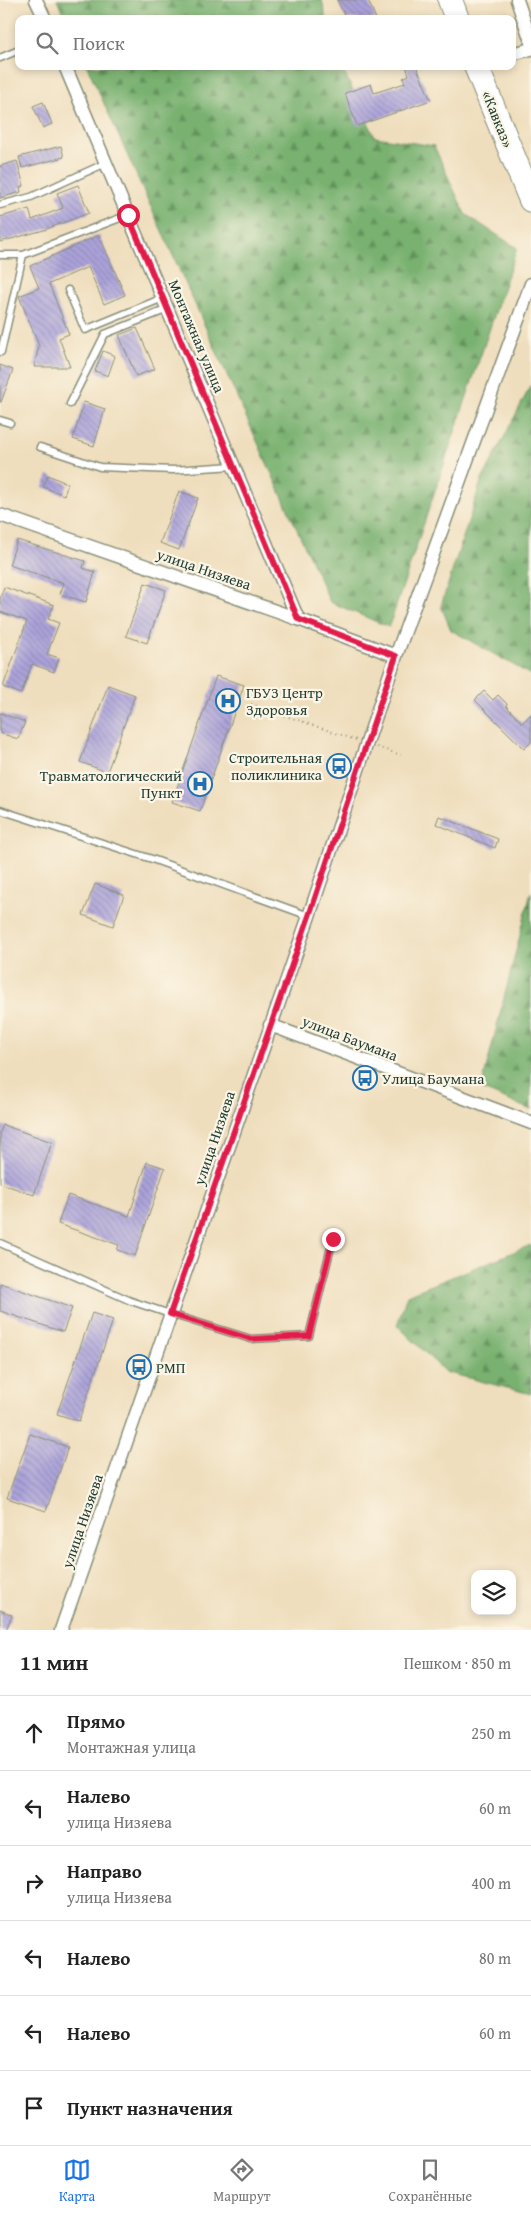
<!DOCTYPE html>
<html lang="ru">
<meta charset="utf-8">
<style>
:root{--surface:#fff;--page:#f6f6f6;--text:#222;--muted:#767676;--line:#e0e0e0;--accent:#1a73e8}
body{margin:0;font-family:"Gentium Book Plus",serif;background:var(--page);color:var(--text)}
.controls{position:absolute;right:15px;bottom:15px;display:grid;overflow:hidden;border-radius:10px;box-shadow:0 2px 8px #0003}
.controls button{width:45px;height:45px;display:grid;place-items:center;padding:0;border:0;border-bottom:1px solid var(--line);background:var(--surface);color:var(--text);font:25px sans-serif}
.stop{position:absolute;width:15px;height:15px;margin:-11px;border:4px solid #e11d48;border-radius:50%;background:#fff}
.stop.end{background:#e11d48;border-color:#fff;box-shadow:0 1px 5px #0008}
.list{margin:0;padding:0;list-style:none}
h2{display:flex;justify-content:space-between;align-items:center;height:65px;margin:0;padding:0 20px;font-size:21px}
h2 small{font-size:16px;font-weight:400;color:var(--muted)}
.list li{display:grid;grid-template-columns:32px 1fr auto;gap:15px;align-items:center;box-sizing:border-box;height:75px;padding:0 20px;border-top:1px solid var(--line)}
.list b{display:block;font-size:19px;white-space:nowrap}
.list p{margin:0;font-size:16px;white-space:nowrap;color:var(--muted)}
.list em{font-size:16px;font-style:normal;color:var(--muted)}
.icon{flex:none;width:28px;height:28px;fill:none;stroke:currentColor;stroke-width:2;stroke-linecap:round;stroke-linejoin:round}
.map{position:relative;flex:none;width:531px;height:1630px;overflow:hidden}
.search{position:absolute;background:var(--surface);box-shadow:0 2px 8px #0003;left:15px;right:15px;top:15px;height:55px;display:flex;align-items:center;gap:12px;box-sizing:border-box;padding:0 18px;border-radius:10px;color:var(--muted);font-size:19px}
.sheet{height:515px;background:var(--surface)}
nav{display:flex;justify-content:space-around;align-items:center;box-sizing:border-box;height:70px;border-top:1px solid var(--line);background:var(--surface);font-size:14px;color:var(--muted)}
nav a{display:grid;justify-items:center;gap:2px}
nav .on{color:var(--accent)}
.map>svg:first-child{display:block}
.forest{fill:url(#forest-firs);stroke:#4c7752}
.building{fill:url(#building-back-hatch)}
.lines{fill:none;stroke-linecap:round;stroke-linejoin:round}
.lane-casing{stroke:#878e78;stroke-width:9}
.street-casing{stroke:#878e78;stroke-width:15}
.highway-casing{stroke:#878e78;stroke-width:26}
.path{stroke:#878e78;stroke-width:2;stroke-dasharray:1 4;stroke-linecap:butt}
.lane{stroke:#fff;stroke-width:6}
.street{stroke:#fff;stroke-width:12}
.highway{stroke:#fff;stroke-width:24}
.route{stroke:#e11d48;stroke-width:6}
.labels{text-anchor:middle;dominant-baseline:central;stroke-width:4.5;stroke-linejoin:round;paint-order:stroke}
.street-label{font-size:15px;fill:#1f3d34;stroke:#fcf5e5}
.poi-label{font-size:15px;fill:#1f3d34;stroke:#fcf5e5;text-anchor:start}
</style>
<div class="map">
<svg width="531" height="1630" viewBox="0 0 531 1630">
<defs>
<pattern id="forest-firs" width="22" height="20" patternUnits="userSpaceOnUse" patternTransform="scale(1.25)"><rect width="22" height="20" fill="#78b16f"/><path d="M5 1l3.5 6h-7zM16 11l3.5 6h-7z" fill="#62915c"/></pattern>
<pattern id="building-back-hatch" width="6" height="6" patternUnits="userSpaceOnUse" patternTransform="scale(1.25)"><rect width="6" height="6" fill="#aca3da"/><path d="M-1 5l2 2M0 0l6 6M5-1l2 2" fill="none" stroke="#8b86b2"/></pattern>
</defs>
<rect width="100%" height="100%" fill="#fcf5e5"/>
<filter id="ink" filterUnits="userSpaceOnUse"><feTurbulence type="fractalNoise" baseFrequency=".02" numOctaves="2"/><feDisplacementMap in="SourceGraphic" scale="10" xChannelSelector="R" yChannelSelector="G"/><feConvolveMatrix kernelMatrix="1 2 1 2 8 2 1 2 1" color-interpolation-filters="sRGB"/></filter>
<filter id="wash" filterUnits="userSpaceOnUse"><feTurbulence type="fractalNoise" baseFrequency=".0096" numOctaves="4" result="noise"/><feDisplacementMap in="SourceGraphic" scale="20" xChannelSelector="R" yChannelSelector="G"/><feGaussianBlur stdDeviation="1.12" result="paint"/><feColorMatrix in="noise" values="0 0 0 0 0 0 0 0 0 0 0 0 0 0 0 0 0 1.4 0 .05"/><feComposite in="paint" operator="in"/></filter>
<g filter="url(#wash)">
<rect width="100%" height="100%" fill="#efdebd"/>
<path class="forest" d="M57 0H322L326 19H65Z
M87 66H341L375 137 434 146 465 214 517 248 389 627 330 602Z
M531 385V675L451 630 441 606 481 482Z
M531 892V1110L481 1089Z
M531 1245V1394L445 1372 397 1325 407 1295Z"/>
<g id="blocks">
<path class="building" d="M337 0H368L376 19H346Z
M406 66H416L431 100 357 126 345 93 371 84 374 93 405 83 403 78 409 75Z
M43 102 52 124 43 128 33 106Z
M61 146 64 157 22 168 19 157Z
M17 161 24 186 20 187 21 192 0 198V166Z
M78 185 89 213 44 230 0 242V217L29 209 32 220 63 208 57 193Z
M99 235 125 295 104 304 88 267 49 284 69 334 59 338 70 367H34L39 346 19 296 39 288 30 266Z
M137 328 155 369 136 376 119 335Z
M103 351 115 356 108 376 95 371Z
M0 365 13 370 1 402H0Z
M84 402 105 409 94 446 73 439Z
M48 475 68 484 64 495 43 487Z
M179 491 198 498 179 550 160 543Z
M17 540 85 561 83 568 95 572 86 602 60 594 64 583 9 565Z
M145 583 166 590 147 643 126 636Z
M4 587 54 605 48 619 59 623 47 654 59 658 54 672 32 664 21 694 3 687 27 621 0 612V598Z
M216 676 244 685 200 811 172 802Z
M108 685 135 695 107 772 80 762Z
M484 691 493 700 498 695 507 704 506 706 522 723 531 714V742L524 749 475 700Z
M0 713 25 722 18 739 0 733Z
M439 816 498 839 495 848 436 824Z
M95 884 124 895 113 926 83 915Z
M3 1125 52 1142 34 1195 0 1183V1132Z
M147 1162 165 1168 135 1256 117 1250 119 1245 58 1224 68 1195 129 1216Z
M0 1283 72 1308 63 1332 0 1311Z
M92 1313 113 1320 79 1421 57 1414Z
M30 1434 68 1447 46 1511 7 1498Z
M0 1610 12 1615 6 1630H0Z"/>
</g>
</g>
<g filter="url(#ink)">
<use href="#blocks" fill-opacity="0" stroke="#878e78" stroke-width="1"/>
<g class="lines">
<defs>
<path id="lane" d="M0 58 19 50
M0 205 31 197 106 163
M0 255H23
M68 290 85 330 163 298
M1 352 23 255 128 215
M70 404 105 334 168 309
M0 420 10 423
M40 447 100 467 173 470 233 466
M0 810 152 859 309 916
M0 1243 131 1301 170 1314 251 1339 309 1336 333 1239"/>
<path id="street" d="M36 0 45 19
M517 0 531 41
M512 54 531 49
M65 66 298 619
M0 515 298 619 396 656
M270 1025 531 1123
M61 1630 309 916 396 656 531 284"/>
<path id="highway" d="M450 0 457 19
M476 66 531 200"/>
</defs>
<use href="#lane" class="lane-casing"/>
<use href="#street" class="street-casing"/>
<use href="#highway" class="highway-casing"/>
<path class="path" d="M251 704 356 740
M377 747 401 755"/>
<use href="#lane" class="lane"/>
<use href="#street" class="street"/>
<use href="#highway" class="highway"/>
</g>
</g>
<g class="lines" filter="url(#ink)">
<path class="route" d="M128 215 298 619 396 656 309 916 170 1314 251 1339 309 1336 333 1239"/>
</g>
<defs>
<symbol id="hospital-ring" viewBox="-11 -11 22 22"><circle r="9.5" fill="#fcf5e5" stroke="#1f6fb2" stroke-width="1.5"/><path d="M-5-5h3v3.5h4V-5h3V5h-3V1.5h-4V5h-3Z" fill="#1f6fb2"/></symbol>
<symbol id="bus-ring" viewBox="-11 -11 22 22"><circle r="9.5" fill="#fcf5e5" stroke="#1f6fb2" stroke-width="1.5"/><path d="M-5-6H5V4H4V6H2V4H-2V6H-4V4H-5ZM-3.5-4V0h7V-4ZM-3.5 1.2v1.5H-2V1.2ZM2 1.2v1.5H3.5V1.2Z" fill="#1f6fb2"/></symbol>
</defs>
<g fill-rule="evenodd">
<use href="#hospital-ring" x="214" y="687" width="28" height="28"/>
<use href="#bus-ring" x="325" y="752" width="28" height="28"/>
<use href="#hospital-ring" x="186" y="770" width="28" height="28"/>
<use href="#bus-ring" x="351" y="1064" width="28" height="28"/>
<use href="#bus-ring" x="125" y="1353" width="28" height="28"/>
</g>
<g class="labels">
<g class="street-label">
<text transform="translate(498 119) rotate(68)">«Кавказ»</text>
<text transform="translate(197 336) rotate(67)">Монтажная улица</text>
<text transform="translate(204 569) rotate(19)">улица Низяева</text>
<text transform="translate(350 1038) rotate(21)">улица Баумана</text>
<text transform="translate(214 1138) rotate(-71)">улица Низяева</text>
<text transform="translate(82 1521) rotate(-71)">улица Низяева</text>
</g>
<g class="poi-label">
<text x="246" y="692">ГБУЗ Центр<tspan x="246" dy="17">Здоровья</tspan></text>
<text x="322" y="757" text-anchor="end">Строительная<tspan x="322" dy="17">поликлиника</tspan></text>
<text x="182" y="775" text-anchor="end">Травматологический<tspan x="182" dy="17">Пункт</tspan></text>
<text x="382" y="1078">Улица Баумана</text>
<text x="156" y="1367">РМП</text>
</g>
</g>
</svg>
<div class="controls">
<button><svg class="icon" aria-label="layers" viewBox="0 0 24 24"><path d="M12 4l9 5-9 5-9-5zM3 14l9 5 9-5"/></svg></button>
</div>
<div class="stop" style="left:128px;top:215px"></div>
<div class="stop end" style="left:333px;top:1239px"></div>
<div class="search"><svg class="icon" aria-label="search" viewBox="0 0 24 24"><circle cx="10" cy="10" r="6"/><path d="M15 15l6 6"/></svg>Поиск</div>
</div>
<section class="sheet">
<h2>11 мин<small>Пешком · 850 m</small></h2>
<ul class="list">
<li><svg class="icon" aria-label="ahead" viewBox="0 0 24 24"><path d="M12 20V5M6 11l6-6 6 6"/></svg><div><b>Прямо</b><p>Монтажная улица</p></div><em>250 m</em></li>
<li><svg class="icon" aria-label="left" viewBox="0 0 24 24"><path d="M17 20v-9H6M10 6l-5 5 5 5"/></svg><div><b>Налево</b><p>улица Низяева</p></div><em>60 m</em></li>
<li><svg class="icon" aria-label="right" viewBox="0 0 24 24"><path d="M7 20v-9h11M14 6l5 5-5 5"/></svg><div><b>Направо</b><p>улица Низяева</p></div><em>400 m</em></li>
<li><svg class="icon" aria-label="left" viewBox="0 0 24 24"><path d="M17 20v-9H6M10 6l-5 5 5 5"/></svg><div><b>Налево</b></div><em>80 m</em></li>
<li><svg class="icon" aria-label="left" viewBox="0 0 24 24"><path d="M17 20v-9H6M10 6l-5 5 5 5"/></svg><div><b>Налево</b></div><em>60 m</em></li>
<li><svg class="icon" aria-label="arrive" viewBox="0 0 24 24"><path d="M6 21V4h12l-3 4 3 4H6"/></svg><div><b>Пункт назначения</b></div></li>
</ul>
</section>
<nav>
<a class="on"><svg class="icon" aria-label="map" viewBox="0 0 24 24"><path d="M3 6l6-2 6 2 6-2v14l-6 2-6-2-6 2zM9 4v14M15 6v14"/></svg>Карта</a>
<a><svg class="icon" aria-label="directions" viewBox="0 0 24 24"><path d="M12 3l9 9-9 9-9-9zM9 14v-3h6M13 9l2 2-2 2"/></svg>Маршрут</a>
<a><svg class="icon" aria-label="saved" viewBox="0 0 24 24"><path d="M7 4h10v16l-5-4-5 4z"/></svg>Сохранённые</a>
</nav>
